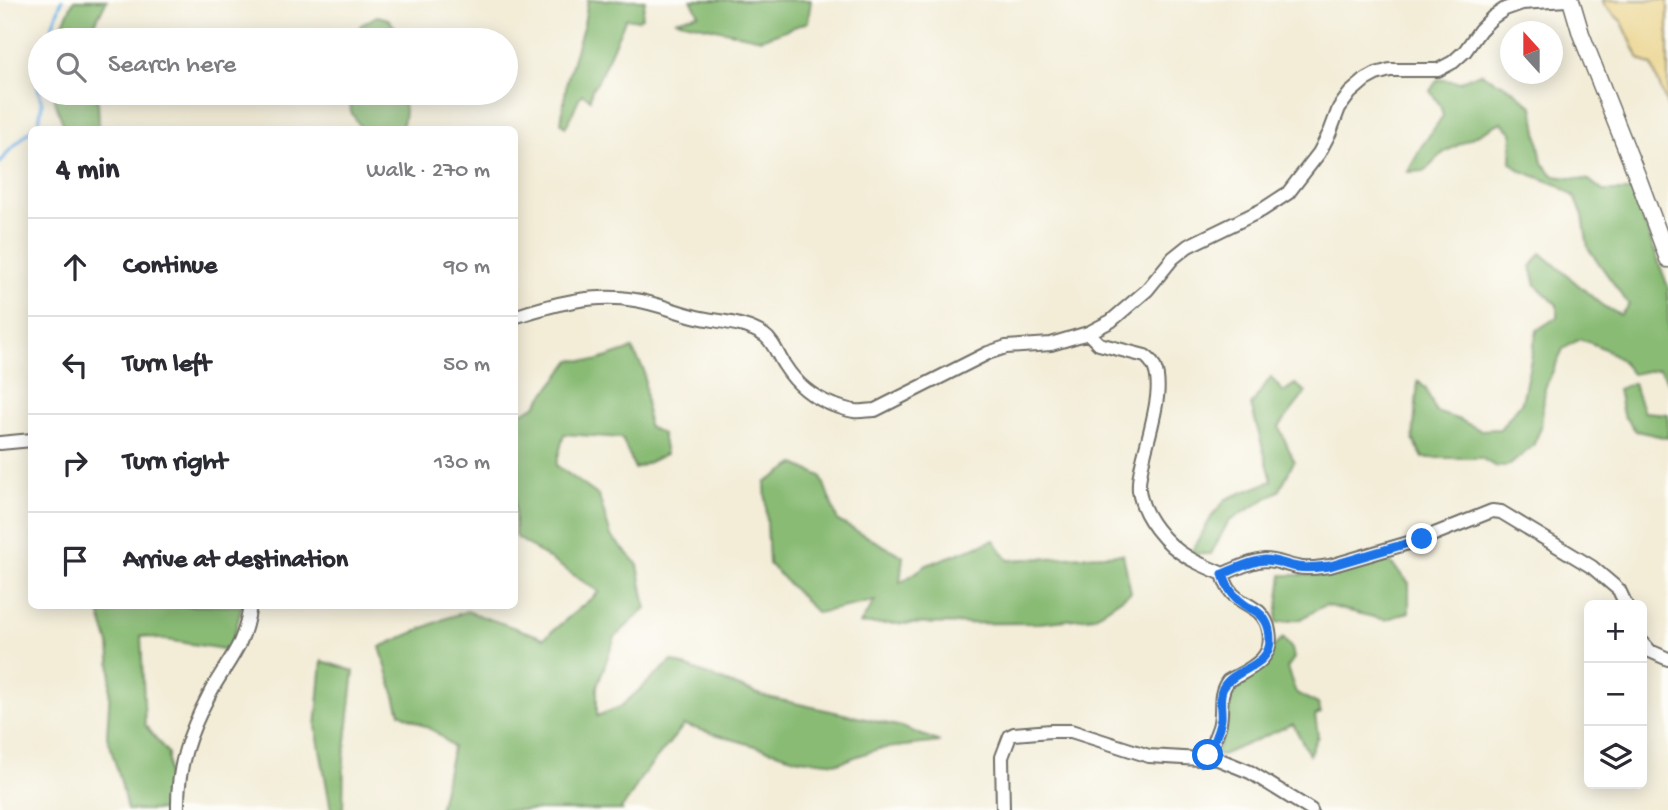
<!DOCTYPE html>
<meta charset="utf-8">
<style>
:root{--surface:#fff;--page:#f2f2f3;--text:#2b2b33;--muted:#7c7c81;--line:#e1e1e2}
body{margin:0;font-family:"Gochi Hand",sans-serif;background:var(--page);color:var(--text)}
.controls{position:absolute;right:21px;bottom:21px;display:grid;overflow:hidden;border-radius:10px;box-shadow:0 4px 18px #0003}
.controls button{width:63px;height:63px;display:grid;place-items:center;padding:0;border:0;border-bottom:2px solid var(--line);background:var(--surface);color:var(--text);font:35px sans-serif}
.compass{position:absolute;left:1500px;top:21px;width:63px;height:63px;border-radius:50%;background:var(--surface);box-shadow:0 4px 18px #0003;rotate:339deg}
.stop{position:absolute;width:21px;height:21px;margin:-16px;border:5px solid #1a73e8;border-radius:50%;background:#fff}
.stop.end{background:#1a73e8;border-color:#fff;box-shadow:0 2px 7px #0008}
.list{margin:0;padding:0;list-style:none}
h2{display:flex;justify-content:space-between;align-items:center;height:91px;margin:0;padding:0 28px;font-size:30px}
h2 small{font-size:23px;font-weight:400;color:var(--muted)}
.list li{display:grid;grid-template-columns:46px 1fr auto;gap:21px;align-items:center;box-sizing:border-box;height:98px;padding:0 28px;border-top:2px solid var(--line)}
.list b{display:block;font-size:26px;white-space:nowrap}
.list em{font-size:23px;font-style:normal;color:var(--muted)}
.icon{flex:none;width:38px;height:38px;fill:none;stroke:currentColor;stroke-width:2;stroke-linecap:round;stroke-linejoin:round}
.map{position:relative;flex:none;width:1668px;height:810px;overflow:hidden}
.search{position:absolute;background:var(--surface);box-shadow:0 4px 18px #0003;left:28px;top:28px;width:490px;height:77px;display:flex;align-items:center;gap:18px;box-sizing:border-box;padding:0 24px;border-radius:38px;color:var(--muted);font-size:26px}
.panel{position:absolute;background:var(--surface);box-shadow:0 4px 18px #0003;left:28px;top:126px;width:490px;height:483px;border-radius:10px}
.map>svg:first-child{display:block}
.forest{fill:#89bb74;stroke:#5a7350;stroke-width:2}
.sand{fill:#eeda9e;stroke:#8c8264;stroke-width:2}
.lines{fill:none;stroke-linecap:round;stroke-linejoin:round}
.stream{stroke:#74b4e8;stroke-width:3.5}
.minor-casing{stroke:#716f68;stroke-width:16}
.major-casing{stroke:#716f68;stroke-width:19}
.minor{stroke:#fff;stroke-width:12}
.major{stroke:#fff;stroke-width:16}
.route{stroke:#1a73e8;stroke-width:9}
</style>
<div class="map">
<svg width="1668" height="810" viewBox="0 0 1668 810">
<rect width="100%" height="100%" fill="#fdfcf7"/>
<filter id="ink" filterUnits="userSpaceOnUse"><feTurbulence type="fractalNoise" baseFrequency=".0143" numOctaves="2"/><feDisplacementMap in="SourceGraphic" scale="14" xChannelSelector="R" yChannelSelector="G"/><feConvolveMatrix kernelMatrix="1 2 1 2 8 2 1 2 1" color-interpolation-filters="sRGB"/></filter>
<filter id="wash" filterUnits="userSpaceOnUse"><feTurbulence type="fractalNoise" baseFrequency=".00686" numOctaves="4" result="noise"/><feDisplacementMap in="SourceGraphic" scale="28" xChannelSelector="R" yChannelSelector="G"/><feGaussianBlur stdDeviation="1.57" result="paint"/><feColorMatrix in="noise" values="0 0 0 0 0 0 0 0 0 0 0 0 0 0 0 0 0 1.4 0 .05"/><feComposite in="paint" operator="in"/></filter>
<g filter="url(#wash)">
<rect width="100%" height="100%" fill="#f3edd8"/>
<path class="forest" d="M74 0H107L86 40H55Z
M588 0H645L642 17 638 20 626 18 597 83 592 89 590 99 582 94C574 104 573 118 565 127L561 123 567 81 584 24Z
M691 0H811L808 22 761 39 675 20 699 14Z
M377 16 388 19 401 34V40H351L361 25Z
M1480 73 1512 89 1533 107 1542 163 1554 176 1589 180 1603 191H1632L1668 287V381L1659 369 1632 374C1616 352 1605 348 1580 339L1563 349 1545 388 1541 428 1533 446 1510 465 1496 467 1481 458H1423L1413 439 1418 381 1426 389 1436 412 1460 420 1480 430 1500 429 1522 402 1537 330 1557 317V305L1536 285 1531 267 1541 253 1603 306 1620 315 1629 305 1588 248 1583 215 1575 197 1558 185 1521 171 1511 162 1512 133 1501 122 1443 153 1425 171 1408 172 1421 147 1443 116 1440 105 1430 91 1438 79 1459 82Z
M54 93H93L98 102 99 129H65L55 102Z
M349 93H403L405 112 402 129H362L351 112Z
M632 349 644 370 648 426 662 434 666 454 635 469 622 438 564 434 556 465 599 496 611 536 638 565 646 608 615 637 597 687V716L620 707 672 661 763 696 902 727 940 742 878 749 838 763 799 759 684 725 642 776 629 799 621 809 622 810H439L453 747 436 732 400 713 380 647 444 619 467 611 544 638 599 592 515 536V416L535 406 571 360 596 361Z
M1271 377 1283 392 1295 384 1306 392 1279 427 1294 461 1280 490 1228 522 1211 554H1190L1212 516 1226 499 1272 481 1251 405Z
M1633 383 1644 412 1668 414V438L1636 431 1623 415 1618 389Z
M795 464 821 476 838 521 903 556 900 583 927 565 994 540 1008 560 1123 554 1131 592 1094 617 1039 623 860 624 875 601 817 613 769 564 765 483Z
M1389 561 1409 583V612L1385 620 1325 605 1301 619 1276 623 1282 575H1321Z
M97 606H242L230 650 141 636 145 725 168 753V810H127L121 782 107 736 111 672 109 644Z
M1283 638 1292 649 1294 658 1287 668 1296 693 1318 704 1321 713 1315 715 1318 736 1309 755 1293 724 1220 756 1216 754 1229 716 1227 699 1229 689Z
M322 661 354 671 344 759 343 810H331L316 727Z"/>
<path class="sand" d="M1603 0H1668V108L1652 66 1639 59 1622 22 1604 5Z"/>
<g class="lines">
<path class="stream" d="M47 40 62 0
M0 163 9 151 39 122 42 104 36 79V63L40 53"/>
</g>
</g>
<g filter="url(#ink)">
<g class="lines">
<defs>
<path id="minor" d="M514 317C553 304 594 293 635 300 656 303 676 312 697 317 719 322 744 322 764 335 774 342 778 356 785 366 797 385 812 397 833 405 840 407 847 410 854 411 860 412 868 410 875 410L988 353 1006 347 1051 344 1088 333 1111 321 1147 290 1173 258 1188 246 1262 210 1288 193 1319 153 1330 132 1339 108 1350 93 1365 80 1376 74 1390 70H1438L1453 62 1465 51 1480 30 1493 17 1505 9 1522 3 1566 0
M1088 333 1099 344 1145 356C1178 378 1136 457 1139 490 1142 516 1166 545 1189 558 1199 564 1211 569 1223 574 1236 569 1250 561 1265 560 1276 560 1286 565 1297 567 1308 570 1320 567 1330 566L1422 539 1492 511 1501 512 1592 567 1619 590 1626 605
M0 443 32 440
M1642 642 1650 651 1668 659
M1208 755 1250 772 1311 810
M178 810C177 766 189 733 209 695 218 677 231 661 240 642 245 631 248 618 250 606
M1003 810 1002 757 1010 736 1014 734 1051 731H1071L1149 756 1200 759 1208 755C1212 745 1216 736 1219 727 1224 710 1217 696 1228 681 1249 669 1275 660 1269 631 1268 624 1264 617 1259 612 1240 598 1230 600 1223 574"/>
<path id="major" d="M1571 0 1581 34 1638 178 1668 259"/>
</defs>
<use href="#minor" class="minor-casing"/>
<use href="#major" class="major-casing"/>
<use href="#minor" class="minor"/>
<use href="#major" class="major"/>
</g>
</g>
<g class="lines" filter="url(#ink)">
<path class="route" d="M1208 755C1213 743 1219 732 1221 719 1222 708 1218 698 1223 688 1235 667 1270 668 1270 640 1270 633 1269 626 1265 620 1261 613 1255 610 1248 607 1235 599 1227 589 1223 574 1236 569 1250 561 1265 560 1276 560 1286 565 1297 567 1308 569 1320 567 1330 566L1422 539"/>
</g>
</svg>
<div class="controls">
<button>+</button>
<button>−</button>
<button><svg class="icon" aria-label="layers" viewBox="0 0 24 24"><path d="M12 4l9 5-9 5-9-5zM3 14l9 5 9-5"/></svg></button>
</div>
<svg class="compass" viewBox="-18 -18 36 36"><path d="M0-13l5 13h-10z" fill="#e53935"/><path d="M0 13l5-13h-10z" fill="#7c7c81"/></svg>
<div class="stop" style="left:1208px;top:755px"></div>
<div class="stop end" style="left:1422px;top:539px"></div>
<div class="search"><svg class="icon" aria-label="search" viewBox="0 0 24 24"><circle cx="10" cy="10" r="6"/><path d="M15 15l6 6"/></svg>Search here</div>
<section class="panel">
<h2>4 min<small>Walk · 270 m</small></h2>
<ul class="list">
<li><svg class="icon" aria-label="ahead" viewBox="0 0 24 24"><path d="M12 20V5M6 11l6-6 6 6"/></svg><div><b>Continue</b></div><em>90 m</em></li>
<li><svg class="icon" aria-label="left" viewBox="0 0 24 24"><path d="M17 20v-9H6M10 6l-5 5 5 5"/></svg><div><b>Turn left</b></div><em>50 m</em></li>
<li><svg class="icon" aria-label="right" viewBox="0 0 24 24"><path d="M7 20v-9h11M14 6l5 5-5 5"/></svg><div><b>Turn right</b></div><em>130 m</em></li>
<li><svg class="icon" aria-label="arrive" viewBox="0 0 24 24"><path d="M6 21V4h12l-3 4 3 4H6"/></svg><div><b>Arrive at destination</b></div></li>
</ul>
</section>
</div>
